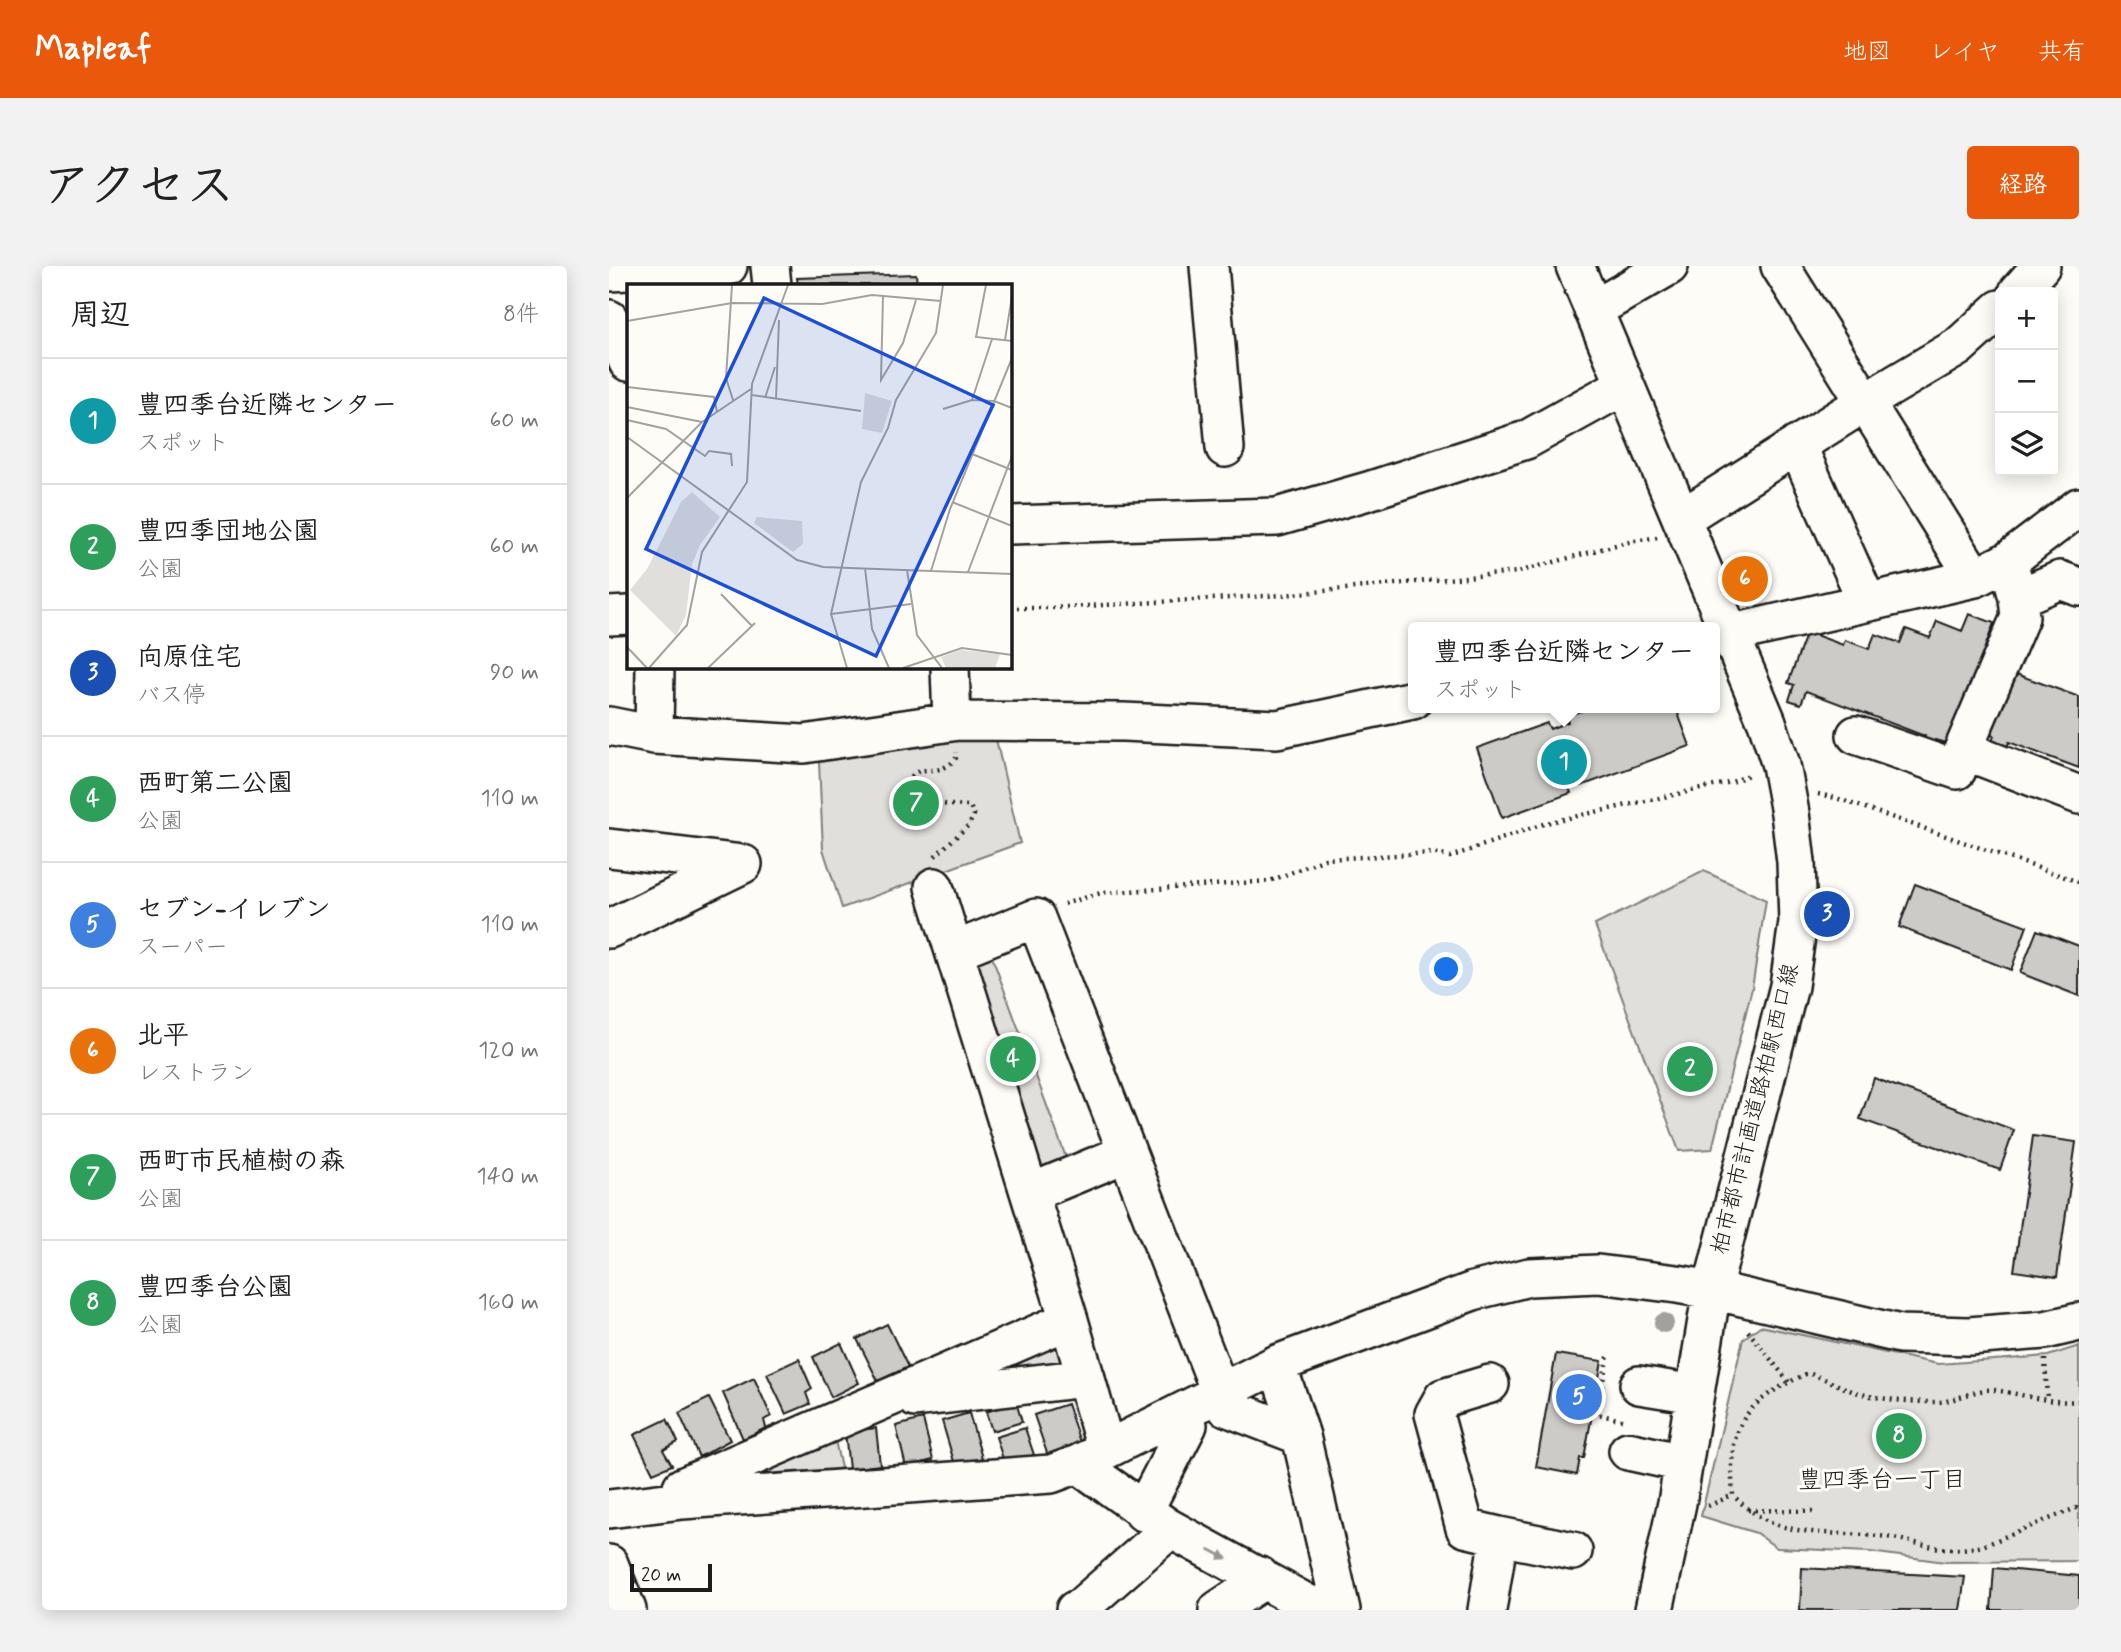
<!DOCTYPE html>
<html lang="ja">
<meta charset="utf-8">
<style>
:root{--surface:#fff;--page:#f2f2f2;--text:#222;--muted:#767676;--line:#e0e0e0;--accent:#ea580c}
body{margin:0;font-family:Mynerve,"Klee One",sans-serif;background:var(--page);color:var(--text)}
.controls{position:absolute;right:21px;top:21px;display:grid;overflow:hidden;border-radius:7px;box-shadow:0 4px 18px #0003}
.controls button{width:63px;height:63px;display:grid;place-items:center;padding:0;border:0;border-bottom:2px solid var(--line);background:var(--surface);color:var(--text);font:35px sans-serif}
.scale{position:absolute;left:21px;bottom:18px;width:82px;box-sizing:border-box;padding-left:7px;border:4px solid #1c1c1c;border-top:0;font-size:19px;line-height:24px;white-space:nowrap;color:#1c1c1c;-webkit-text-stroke:5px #fdfcf7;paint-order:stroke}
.you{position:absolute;left:838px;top:704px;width:24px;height:24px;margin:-18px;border:5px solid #fff;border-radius:50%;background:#1a73e8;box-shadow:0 0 0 10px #1a73e833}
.badge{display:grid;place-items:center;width:46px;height:46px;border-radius:50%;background:var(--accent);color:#fff;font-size:23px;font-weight:700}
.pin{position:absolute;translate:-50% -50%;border:4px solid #fff;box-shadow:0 2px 7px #0006}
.popup{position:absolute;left:799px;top:356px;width:312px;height:91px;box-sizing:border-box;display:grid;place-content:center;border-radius:7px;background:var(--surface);filter:drop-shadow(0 2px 5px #0005);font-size:23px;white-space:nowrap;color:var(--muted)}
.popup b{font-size:26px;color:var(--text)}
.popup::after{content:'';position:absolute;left:50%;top:100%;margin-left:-14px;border:14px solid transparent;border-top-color:var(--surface)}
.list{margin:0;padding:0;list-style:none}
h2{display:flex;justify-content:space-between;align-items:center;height:91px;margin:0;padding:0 28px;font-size:30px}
h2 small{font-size:23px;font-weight:400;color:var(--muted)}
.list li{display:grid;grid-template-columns:46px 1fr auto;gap:21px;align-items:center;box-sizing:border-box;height:126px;padding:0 28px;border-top:2px solid var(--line)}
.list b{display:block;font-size:26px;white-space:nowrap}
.list p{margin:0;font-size:23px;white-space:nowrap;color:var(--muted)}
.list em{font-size:23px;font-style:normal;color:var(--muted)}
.icon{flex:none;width:38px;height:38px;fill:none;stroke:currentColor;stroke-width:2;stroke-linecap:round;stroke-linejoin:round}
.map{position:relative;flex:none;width:1470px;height:1344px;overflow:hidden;border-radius:7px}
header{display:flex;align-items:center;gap:42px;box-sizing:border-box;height:98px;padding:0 35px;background:var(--accent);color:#fff}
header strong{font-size:33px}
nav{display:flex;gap:38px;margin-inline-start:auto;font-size:24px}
.intro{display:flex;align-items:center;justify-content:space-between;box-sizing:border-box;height:168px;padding:0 42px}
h1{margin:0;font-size:49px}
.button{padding:18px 32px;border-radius:7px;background:var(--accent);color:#fff;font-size:24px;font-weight:700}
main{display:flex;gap:42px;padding:0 42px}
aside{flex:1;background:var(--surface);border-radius:7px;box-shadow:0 4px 18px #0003}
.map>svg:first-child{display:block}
.green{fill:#e0dfdb;stroke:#7e7e7c;stroke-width:2}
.building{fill:#cccbc8;stroke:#1c1c1c;stroke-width:2}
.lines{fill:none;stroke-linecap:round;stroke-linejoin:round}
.minor-casing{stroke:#1c1c1c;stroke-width:42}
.path{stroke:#1c1c1c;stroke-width:4.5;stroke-dasharray:2 5;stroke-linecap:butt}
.minor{stroke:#fdfcf7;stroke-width:37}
.tree{fill:#a2a19e}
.oneway{fill:#989794}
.labels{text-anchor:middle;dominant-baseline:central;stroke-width:6;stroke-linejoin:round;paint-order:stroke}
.street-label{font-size:23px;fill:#1c1c1c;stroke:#fdfcf7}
.neighbourhood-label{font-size:24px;fill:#1c1c1c;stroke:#fdfcf7}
.inset-road{fill:none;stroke:#a3a29f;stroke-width:2}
.view{fill:#1d4ed8;fill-opacity:0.15;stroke:#1d4ed8;stroke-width:3.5}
.inset-edge{fill:none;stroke:#1c1c1c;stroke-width:3.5}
</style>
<header>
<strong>Mapleaf</strong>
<nav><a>地図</a><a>レイヤ</a><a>共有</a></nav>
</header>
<div class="intro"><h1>アクセス</h1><a class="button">経路</a></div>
<main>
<aside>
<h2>周辺<small>8件</small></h2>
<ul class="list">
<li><span class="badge" style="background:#0f9aa8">1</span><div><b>豊四季台近隣センター</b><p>スポット</p></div><em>60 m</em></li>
<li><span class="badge" style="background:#2e9e5b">2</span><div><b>豊四季団地公園</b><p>公園</p></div><em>60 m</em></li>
<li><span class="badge" style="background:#1a4fb4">3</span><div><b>向原住宅</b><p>バス停</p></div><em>90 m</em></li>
<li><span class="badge" style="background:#2e9e5b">4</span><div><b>西町第二公園</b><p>公園</p></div><em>110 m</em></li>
<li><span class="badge" style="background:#3f7fe0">5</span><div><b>セブン-イレブン</b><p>スーパー</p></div><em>110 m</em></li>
<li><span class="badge" style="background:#e8710a">6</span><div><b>北平</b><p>レストラン</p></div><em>120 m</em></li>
<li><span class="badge" style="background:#2e9e5b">7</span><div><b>西町市民植樹の森</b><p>公園</p></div><em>140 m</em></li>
<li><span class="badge" style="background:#2e9e5b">8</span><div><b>豊四季台公園</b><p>公園</p></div><em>160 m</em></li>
</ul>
</aside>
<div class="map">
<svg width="1470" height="1344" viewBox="0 0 1470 1344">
<rect width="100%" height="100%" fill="#fdfcf7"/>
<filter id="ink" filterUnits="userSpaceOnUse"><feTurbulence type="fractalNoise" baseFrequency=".0143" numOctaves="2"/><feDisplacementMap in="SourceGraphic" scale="14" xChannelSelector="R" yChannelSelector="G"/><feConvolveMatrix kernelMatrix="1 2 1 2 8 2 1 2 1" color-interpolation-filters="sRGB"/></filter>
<g filter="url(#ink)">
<path class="green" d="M386 469 411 577 233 642 214 583 210 496 327 475Z
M1095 605 1157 634 1143 722 1103 883 1070 885 986 659Z
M379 680 459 897 424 911 354 689Z
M1151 1060 1329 1098 1439 1090 1470 1080V1295L1336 1296 1261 1286 1168 1282 1147 1267 1092 1250 1134 1073Z
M444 1073 454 1102 334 1119Z
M222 1156 234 1211 100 1222Z"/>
<path class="building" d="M307 8 308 19H189L188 12Z
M1360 348 1385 357 1340 478 1326 474 1321 487 1311 483 1316 470 1197 425 1192 438 1180 434 1185 419 1179 417 1198 366 1234 379 1236 374 1260 383 1266 368 1291 377 1297 363 1321 372 1328 355 1353 365Z
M1399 405 1470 431V502L1400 476 1395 489 1380 484 1385 470 1376 467Z
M980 442H1067L1081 480 972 520 969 510 957 514 962 527 893 552 868 482 938 457 941 463 959 456 957 450Z
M1306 618 1418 660 1402 704 1290 661Z
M1428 664 1470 680V730L1411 707Z
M1265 812 1405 864 1391 904 1251 853Z
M1424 870 1467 876 1448 1011 1405 1005Z
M278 1058 299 1101 269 1115 248 1073Z
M232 1077 250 1117 222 1131 204 1091Z
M947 1088 993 1095 975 1192H971L968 1209 927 1201Z
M190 1093 203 1123 197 1127 201 1138 177 1148 158 1108Z
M145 1112 162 1150 155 1154 157 1162 134 1173 114 1127Z
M100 1132 121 1174 90 1191 70 1147Z
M407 1136 413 1156 383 1165 377 1146Z
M458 1138 472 1179 439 1190 425 1149Z
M360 1147 373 1192 346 1199 333 1155Z
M58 1153 69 1176 54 1184 63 1199 44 1207 25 1169Z
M314 1153 324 1194 297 1201 287 1160Z
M267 1162 271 1199 240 1203 236 1166Z
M416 1162 425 1189 396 1199 387 1171Z
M1193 1302 1356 1311 1351 1344H1191Z
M1385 1302 1470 1310V1344H1382Z"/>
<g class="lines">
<defs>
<path id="minor" d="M161 0 163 19
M600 0 616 182
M966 0 1158 456 1172 499 1181 547 1187 596 1189 656 1180 720 1103 1024 1068 1237 1045 1344
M1171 0 1366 312
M0 6 119 0
M1409 26 1432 0
M984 44 1060 0
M0 53 19 96
M1188 179 1258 336
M1073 252 1258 135 1349 81 1391 43
M401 259 668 251 759 225 917 174 1016 119
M1409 332 1451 314 1470 321
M0 350 19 349
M1106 371 1366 312 1399 295 1470 241
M341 401 343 456
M0 460 45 469 195 478 349 455 514 456 668 463 804 434
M45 469 46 401
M1247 469 1348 504 1354 484 1411 351 1409 332 1399 295
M1354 484 1470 529
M0 582 134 598 0 663
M325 621 460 1054 497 1183
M345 685 427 652 617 1141 692 1170
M421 927 518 887
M668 1098 692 1170 732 1344
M1030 1119 1086 1128
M306 1132 477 1112
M1019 1185 1074 1197
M469 1198 558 1261 710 1344
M73 1232V1221L460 1054
M0 1243 73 1234 442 1208 469 1198 668 1098 864 1025 920 1011 989 1008 1068 1018 1103 1024 1291 1068 1360 1070 1436 1064 1470 1056
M534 1246 579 1159 570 1147
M890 1270 964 1285
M0 1298 18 1344
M466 1344 471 1342 552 1271 558 1261
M609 1344 645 1320 651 1310
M878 1344 890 1270 856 1262 825 1148 834 1132 881 1118"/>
</defs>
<use href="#minor" class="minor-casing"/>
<path class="path" d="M401 342H441L674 329 909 306 1014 277 1049 271
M1209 528 1227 532 1470 616
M326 590 360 559 365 549 361 540C338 539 311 539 297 519 309 495 321 510 338 500 342 498 344 495 347 492V486
M455 638 492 627 661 615 716 593 824 587 841 591 937 557 1123 516 1142 508
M1139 1065 1180 1116
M1436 1093 1438 1134
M1470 1135C1441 1138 1414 1128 1385 1124 1366 1122 1347 1136 1328 1136 1301 1136 1270 1134 1243 1125 1228 1119 1215 1112 1199 1107 1135 1137 1118 1157 1124 1229 1171 1279 1223 1262 1284 1272 1315 1278 1334 1287 1368 1281 1380 1279 1391 1272 1403 1268 1424 1259 1446 1251 1467 1242L1470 1244
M984 1147 1013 1154
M988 1148 998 1093 1002 1087
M1099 1240 1124 1229
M1139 1244 1208 1245"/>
<use href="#minor" class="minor"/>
</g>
<circle class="tree" cx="1055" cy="1057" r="10"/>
<defs><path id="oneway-solid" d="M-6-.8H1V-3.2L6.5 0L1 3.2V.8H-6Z" transform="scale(1.75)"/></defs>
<use class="oneway" href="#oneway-solid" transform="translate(609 1288) rotate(28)"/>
</g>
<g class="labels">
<g class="street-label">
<text transform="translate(1147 843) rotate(-76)">柏市都市計画道路柏駅西口線</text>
</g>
<g class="neighbourhood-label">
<text x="1273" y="1214">豊四季台一丁目</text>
</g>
</g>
<g transform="translate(18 18)">
<rect width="385" height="385" fill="#fdfcf7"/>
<path d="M238 109 265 117 255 149 235 145ZM65 208 93 233 73 261 65 280 59 331 49 352 3 306 20 285 54 218ZM130 233 175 237 176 260 166 268 127 239ZM334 366 373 370 368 384H319L314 373Z" fill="#e0dfdb"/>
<path class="inset-road" d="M105 1 99 94 106 116M359 1 349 53 385 57M256 12 254 96 276 59 289 16M0 37 105 19 195 20 245 11 314 17M378 56 385 12M0 103 87 113 90 128M125 111 234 127M138 114 148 83M149 115 152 36M345 116 365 55M0 123 75 138M316 125 345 116 367 117 385 124M0 136 39 145 78 172 82 167 104 170 105 182M0 153 170 276 196 283 385 290M345 170 385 186M0 214 75 138 124 105M325 218 385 242M238 284 245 345 262 384M280 286 290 351 315 384M304 287 323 225 385 74M341 288 385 172M94 310 125 342M204 330 284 320M0 363 20 384M22 384 60 341 75 268 120 198 125 100 161 1M81 384 128 339M220 384 204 330 234 198 261 144 269 116 309 49 316 1M276 384 335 364 385 371"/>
<path class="view" d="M137 14 366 121 249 372 19 265Z"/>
<rect width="385" height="385" class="inset-edge"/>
</g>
</svg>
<div class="controls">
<button>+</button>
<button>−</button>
<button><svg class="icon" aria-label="layers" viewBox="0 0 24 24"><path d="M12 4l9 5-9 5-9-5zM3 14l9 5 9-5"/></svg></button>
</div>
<div class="scale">20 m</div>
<div class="you"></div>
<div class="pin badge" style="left:955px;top:496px;background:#0f9aa8">1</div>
<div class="popup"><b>豊四季台近隣センター</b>スポット</div>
<div class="pin badge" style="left:1081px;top:803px;background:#2e9e5b">2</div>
<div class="pin badge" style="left:1218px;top:648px;background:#1a4fb4">3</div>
<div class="pin badge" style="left:404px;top:793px;background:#2e9e5b">4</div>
<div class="pin badge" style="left:970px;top:1131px;background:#3f7fe0">5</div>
<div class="pin badge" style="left:1136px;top:313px;background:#e8710a">6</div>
<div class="pin badge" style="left:307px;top:537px;background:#2e9e5b">7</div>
<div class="pin badge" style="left:1290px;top:1170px;background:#2e9e5b">8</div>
</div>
</main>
